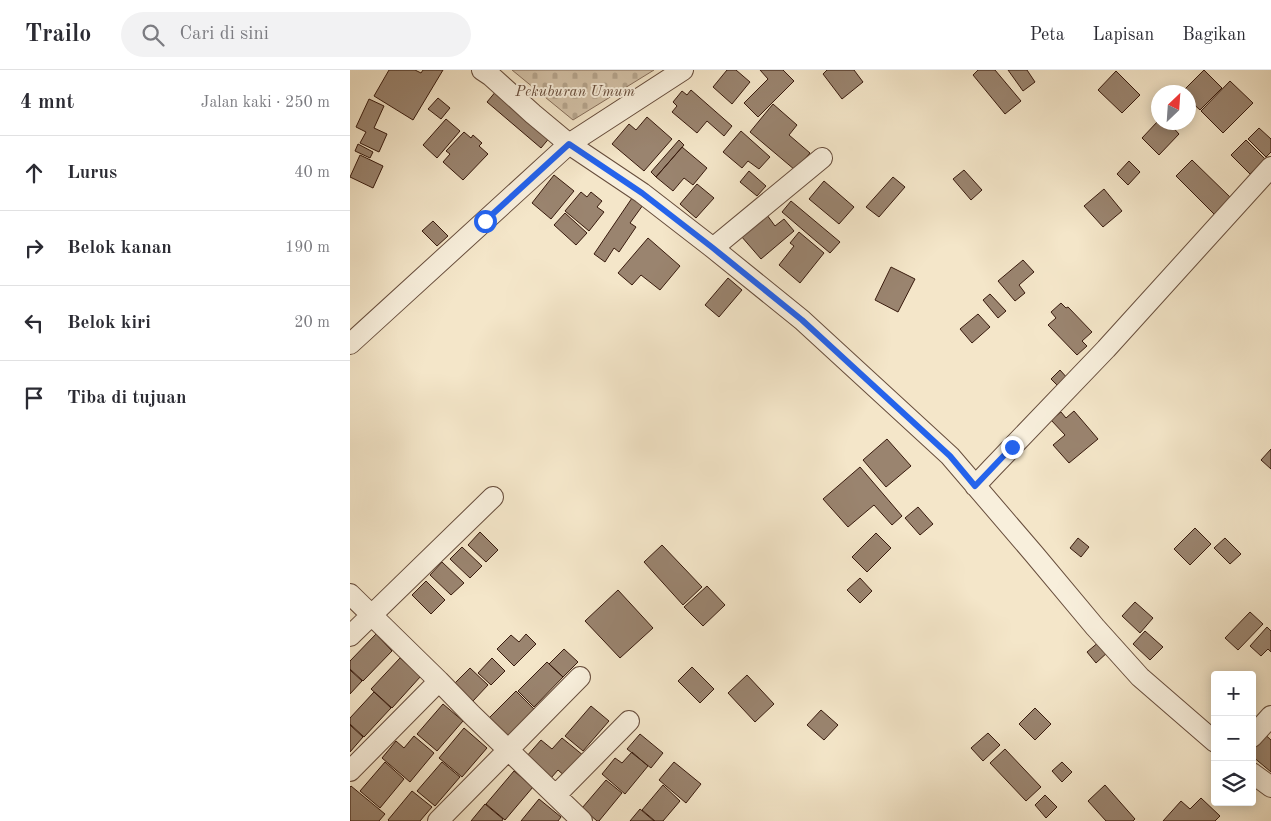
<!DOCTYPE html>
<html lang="id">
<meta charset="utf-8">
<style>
:root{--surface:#fff;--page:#f2f2f3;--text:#2b2b33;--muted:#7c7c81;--line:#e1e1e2}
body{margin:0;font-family:"Old Standard TT",serif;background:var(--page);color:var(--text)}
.controls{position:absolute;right:15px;bottom:15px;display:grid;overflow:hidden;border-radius:5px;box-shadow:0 2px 12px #0003}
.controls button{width:45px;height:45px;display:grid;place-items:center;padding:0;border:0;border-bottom:1px solid var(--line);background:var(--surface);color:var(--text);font:25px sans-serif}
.compass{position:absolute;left:801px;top:15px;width:45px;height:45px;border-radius:50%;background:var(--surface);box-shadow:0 2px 12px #0003;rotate:25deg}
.stop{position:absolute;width:15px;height:15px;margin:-11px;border:4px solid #2563eb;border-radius:50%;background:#fff}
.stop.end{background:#2563eb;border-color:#fff;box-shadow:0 1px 5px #0008}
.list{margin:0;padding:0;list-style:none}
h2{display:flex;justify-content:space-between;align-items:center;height:65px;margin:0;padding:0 20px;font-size:21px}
h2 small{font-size:16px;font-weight:400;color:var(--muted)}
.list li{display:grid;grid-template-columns:32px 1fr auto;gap:15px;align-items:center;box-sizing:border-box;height:75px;padding:0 20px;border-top:1px solid var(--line)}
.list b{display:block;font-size:19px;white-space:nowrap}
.list em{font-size:16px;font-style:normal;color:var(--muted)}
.icon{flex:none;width:28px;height:28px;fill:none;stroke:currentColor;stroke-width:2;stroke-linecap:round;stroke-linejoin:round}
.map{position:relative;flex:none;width:921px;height:751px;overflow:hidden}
header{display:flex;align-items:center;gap:30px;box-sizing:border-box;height:70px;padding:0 25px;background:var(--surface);border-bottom:1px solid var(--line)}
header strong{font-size:24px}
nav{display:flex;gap:28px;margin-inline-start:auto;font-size:18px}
.search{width:350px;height:45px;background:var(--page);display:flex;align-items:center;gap:12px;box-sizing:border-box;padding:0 18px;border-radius:28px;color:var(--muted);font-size:19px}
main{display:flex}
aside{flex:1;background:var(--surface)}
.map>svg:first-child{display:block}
.cemetery{fill:url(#cemetery-stones);stroke:#866e5b}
.building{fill:#9a846f;stroke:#381a0d}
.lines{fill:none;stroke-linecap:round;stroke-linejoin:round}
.minor-casing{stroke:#674d3c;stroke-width:22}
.minor{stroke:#f8efdc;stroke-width:20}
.route{stroke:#2563eb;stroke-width:6}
.labels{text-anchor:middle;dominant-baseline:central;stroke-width:4;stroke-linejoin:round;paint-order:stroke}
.park-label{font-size:15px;font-style:italic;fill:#674d3c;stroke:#f8efdc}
</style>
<header>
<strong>Trailo</strong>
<div class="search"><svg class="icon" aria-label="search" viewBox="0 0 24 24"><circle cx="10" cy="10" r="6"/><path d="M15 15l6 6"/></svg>Cari di sini</div>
<nav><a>Peta</a><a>Lapisan</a><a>Bagikan</a></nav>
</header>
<main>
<aside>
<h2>4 mnt<small>Jalan kaki · 250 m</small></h2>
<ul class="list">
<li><svg class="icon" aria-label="ahead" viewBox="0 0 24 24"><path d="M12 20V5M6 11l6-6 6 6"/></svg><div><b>Lurus</b></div><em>40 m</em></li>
<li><svg class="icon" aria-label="right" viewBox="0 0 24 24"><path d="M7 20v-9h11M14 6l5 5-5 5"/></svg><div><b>Belok kanan</b></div><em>190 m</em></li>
<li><svg class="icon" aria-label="left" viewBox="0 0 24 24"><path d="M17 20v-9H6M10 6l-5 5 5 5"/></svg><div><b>Belok kiri</b></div><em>20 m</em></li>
<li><svg class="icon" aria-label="arrive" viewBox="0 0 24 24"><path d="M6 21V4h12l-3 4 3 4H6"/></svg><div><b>Tiba di tujuan</b></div></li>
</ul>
</aside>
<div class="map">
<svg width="921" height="751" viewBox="0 0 921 751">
<defs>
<pattern id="cemetery-stones" width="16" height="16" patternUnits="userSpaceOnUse" patternTransform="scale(1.25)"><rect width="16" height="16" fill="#d4c3a9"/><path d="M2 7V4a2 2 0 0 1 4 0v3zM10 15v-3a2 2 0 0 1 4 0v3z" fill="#b7a790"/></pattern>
</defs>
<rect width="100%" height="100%" fill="#f4e6c9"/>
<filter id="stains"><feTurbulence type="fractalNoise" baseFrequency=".004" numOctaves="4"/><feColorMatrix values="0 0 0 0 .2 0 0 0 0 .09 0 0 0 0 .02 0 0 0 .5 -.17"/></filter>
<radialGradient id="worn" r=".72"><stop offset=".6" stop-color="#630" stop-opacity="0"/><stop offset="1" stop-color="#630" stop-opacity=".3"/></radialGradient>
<path class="cemetery" d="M162 0H304L223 50Z"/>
<path class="building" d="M39 0H65L71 3 73 0H93L63 50 24 26Z
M377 0H386L400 12 382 34 363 17Z
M410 0H433L444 11 408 47 394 33 418 9Z
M477 0H504L513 12 492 29 473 4Z
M628 0H645L671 31 655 44 623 5Z
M658 0H677L685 12 673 21Z
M854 0 872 18 850 40 838 29V22H832Z
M766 1 790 25 772 43 748 20Z
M880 11 903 33 873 63 851 41Z
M147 20 201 66 191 78 137 32Z
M341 20 382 56 374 66 357 51 347 63 322 42 327 36 323 32 332 21 337 25Z
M88 28 100 38 91 49 78 39Z
M19 29 34 36 24 58 37 64 29 82 10 73 16 62 6 57Z
M423 34 447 55 439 65 460 83 445 100 400 62Z
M297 47 322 69 294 101 262 74 279 54 286 60Z
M96 49 110 61 87 88 73 75Z
M808 51V52H818L829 64 809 85 792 68Z
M909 58 921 69V82L916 87 898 69Z
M391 61 420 87 409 99 398 91 392 98 373 82Z
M114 62 121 68 123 65 132 73 129 76 138 84 113 110 93 92 100 84 96 81Z
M329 70 334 75 306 107 301 102Z
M896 70 915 89 900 104 881 85Z
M8 74 23 82 20 88 5 81Z
M332 77 357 98 343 115 334 108 323 121 306 107Z
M10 85 33 96 23 118 0 107Z
M842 90 881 128 865 145 826 106Z
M779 91 790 102 778 115 767 104Z
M614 100 632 120 621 130 603 109Z
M399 101 416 116 407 126 390 112Z
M204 105 224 121 201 149 182 133Z
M543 107 555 117 529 147 516 137Z
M474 111 504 137 489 154 459 129Z
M347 114 364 128 346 148 330 134Z
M754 119 772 141 753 157 734 136Z
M231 122 237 127 241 122 252 131 247 137 254 142 239 161 215 141Z
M282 128 293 135 280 153 286 157 269 182 264 178 255 192 244 184Z
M441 131 490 172 480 183 432 142Z
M215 143 237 163 226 175 204 155Z
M417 145 425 156 434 149 444 161 411 189 391 166Z
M83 151 98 166 87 176 72 161Z
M449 162 474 183 450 213 429 195 444 176 440 173Z
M298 168 330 196 310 220 291 205 282 215 268 203Z
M673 190 684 202 669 215 675 223 665 231 648 211Z
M541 197 565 209 548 242 525 230Z
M378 208 392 220 369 247 355 235Z
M640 224 656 241 648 248 633 230Z
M711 233 716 238 718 237 742 262 732 271 737 276 727 285 698 255 706 248 701 242Z
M628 244 640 257 622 273 610 259Z
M710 300 719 310 710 318 701 309Z
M724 341 748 369 719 393 703 375 715 365 701 350 711 342 716 348Z
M537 369 561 396 536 417 513 390Z
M921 379V399L911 390Z
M510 397 552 446 542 455 524 435 498 457 473 429Z
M568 437 583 454 570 465 555 448Z
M845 458 861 474 840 495 824 479Z
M130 462 148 480 136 492 118 475Z
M526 463 541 478 517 502 502 487Z
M728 468 739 477 731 487 720 478Z
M875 468 891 484 880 494 864 478Z
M312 475 352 517 333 535 294 492Z
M112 477 132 496 120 508 100 489Z
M92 492 114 513 101 525 80 505Z
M510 508 522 521 510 533 497 520Z
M76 511 95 530 81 544 62 525Z
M357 516 375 535 353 556 334 537Z
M268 520 303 558 270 588 235 551Z
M785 532 803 548 790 563 772 546Z
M900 542 913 554 888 580 875 568Z
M917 557 921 561V582L918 579 911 586 900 576Z
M795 561 813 577 800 590 783 574Z
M26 564 42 581 13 611 0 599V591Z
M176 564 186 574 164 596 147 579 161 565 169 572Z
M750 571 759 581 746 593 737 582Z
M214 579 228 592 213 607 199 594Z
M50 588 71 606 42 638 21 619Z
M142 588 155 601 141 615 128 603Z
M197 592 213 607 184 637 168 621Z
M342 597 364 619 350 633 328 611Z
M120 598 138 615 123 631 105 613Z
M0 600 12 611 0 624Z
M397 605 424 634 405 652 378 623Z
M166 621 185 640 159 667 139 648Z
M24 622 41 638 14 667 0 654V648Z
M93 634 113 651 87 681 67 664Z
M241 636 259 651 233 681 215 666Z
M685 638 701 654 685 670 669 654Z
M471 640 488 655 474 670 457 655Z
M0 655 13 667 0 682Z
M114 658 137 678 112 707 89 688Z
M910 660 921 670V702L902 686V670Z
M638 663 650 675 633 691 621 678Z
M290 664 313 683 301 698 277 679Z
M64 666 84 683 60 712 32 688 46 671 54 678Z
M212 668 234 686 216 707 208 700 201 708 176 687 191 670 202 679Z
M655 679 691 717 676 731 640 693Z
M282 682 298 696 275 724 252 704 265 688 272 693Z
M35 692 54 709 30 738 10 721Z
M92 692 110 707 85 736 67 721Z
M324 692 351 714 336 733 309 710Z
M712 692 722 702 712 712 702 701Z
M164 701 183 717 155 750 136 734Z
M256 710 272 723 249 751H247L232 738Z
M313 715 330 731 313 751H305L292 740Z
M755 715 785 749 783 751H756L738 731Z
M1 716 35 744 29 751H0V717Z
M62 721 82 737 70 751H39L38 750Z
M695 725 707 737 696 748 685 735Z
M851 728 870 746 865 751H813L831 731 840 739Z
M189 729 211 747 208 751H171Z
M135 734 153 749 152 751H121Z
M290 739 304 751H280Z"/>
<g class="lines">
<defs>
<path id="minor" d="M132 0 141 6 183 44 219 74 292 123 363 178 452 250 600 386 684 484 745 557 790 607 865 672
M363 178 472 88
M0 274 219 74 333 0
M625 416 641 399 756 279 921 97
M0 524 89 611 121 644 232 751
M0 566 143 427
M902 667 921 646
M0 701 89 611
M902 703 921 717
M206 725 279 651
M88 751 230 607"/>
</defs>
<use href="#minor" class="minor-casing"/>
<use href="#minor" class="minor"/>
</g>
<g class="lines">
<path class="route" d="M135 151 219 74 292 123 363 178 452 250 600 386 625 416 662 377"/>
</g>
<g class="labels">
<g class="park-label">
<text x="225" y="22">Pekuburan Umum</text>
</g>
</g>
<rect width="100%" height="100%" filter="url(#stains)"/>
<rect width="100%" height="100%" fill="url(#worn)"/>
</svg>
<div class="controls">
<button>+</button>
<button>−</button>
<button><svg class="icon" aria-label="layers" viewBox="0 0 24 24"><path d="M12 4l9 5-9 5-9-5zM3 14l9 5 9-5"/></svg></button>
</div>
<svg class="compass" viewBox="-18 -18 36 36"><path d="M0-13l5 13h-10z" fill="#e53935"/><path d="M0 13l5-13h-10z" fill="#7c7c81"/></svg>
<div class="stop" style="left:135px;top:151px"></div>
<div class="stop end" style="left:662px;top:377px"></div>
</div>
</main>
